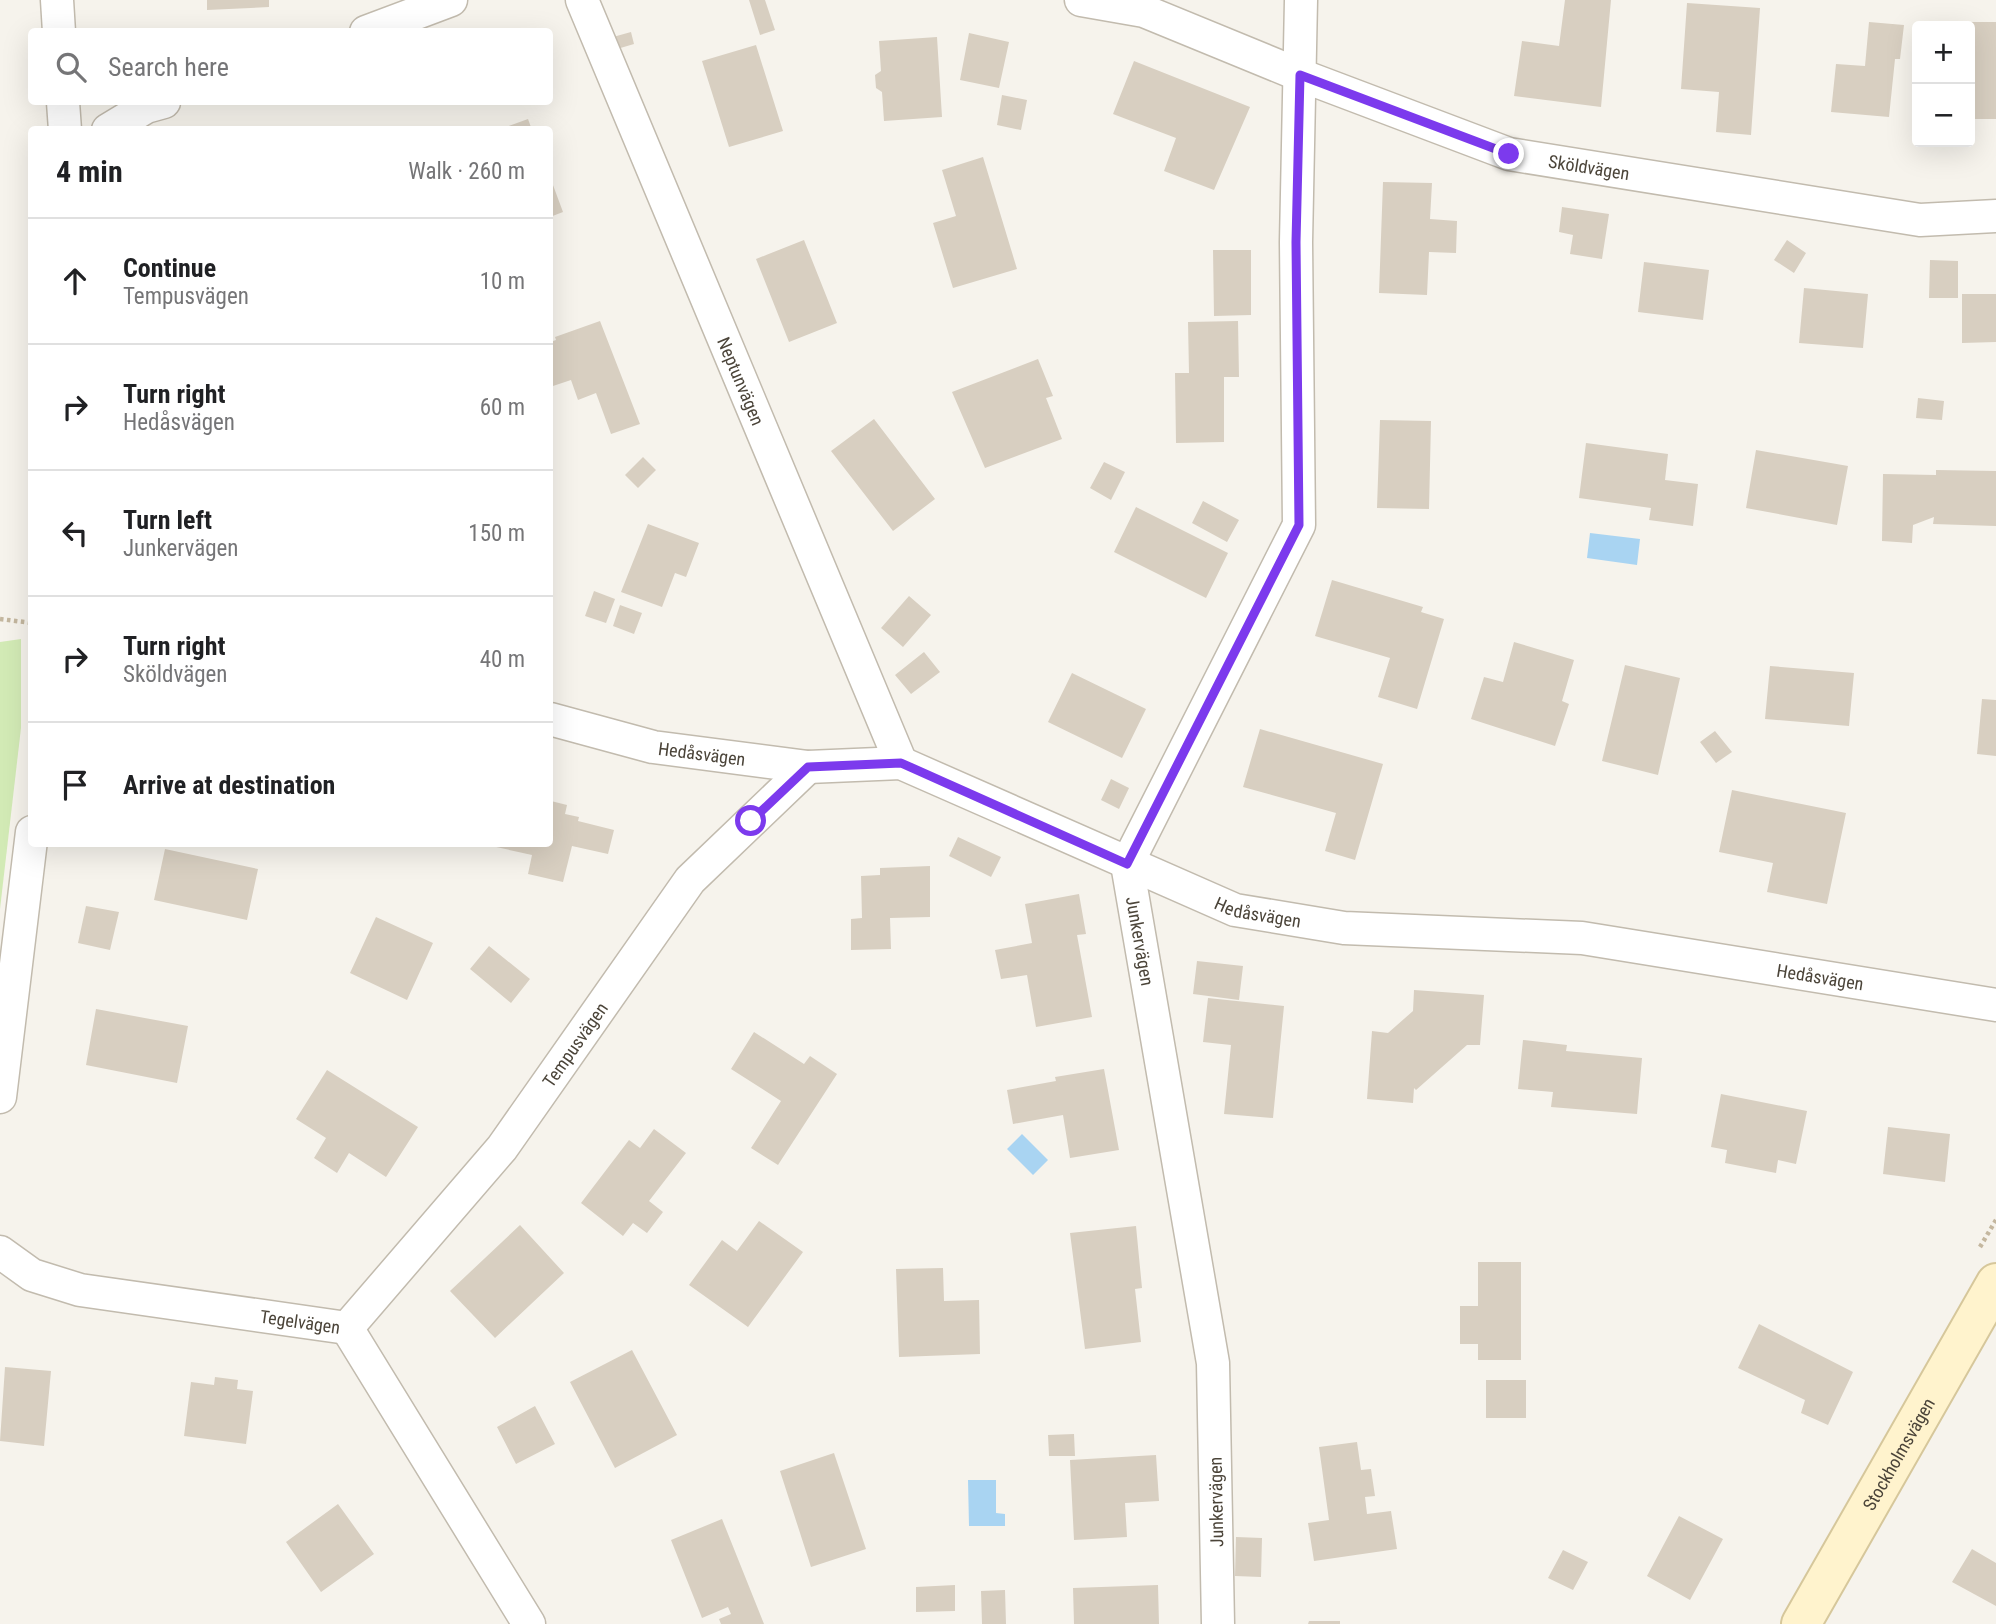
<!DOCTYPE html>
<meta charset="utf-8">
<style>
:root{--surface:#fff;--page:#f2f2f2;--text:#202124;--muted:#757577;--line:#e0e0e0}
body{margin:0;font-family:"Roboto Condensed",sans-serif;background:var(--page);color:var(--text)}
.controls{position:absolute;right:21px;top:21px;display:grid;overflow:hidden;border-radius:7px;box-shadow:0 7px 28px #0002}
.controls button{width:63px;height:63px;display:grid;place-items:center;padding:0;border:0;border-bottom:2px solid var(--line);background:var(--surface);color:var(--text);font:35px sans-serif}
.stop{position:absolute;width:21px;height:21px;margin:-16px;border:5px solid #7c3aed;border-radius:50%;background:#fff}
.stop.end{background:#7c3aed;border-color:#fff;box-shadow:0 2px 7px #0008}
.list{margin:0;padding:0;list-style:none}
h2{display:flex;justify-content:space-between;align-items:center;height:91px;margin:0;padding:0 28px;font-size:30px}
h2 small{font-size:23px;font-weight:400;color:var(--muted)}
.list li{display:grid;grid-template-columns:46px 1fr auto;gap:21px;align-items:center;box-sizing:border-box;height:126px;padding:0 28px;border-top:2px solid var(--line)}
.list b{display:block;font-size:26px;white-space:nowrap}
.list p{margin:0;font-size:23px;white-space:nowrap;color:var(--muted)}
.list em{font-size:23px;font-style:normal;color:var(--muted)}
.icon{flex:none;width:38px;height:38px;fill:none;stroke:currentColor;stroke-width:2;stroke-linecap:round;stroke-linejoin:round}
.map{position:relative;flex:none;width:1996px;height:1624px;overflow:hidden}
.search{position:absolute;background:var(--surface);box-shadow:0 7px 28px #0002;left:28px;top:28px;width:525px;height:77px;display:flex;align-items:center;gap:18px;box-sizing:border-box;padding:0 24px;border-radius:7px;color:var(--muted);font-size:26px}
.panel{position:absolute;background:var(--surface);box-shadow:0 7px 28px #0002;left:28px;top:126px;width:525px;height:721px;border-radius:7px}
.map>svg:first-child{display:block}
.green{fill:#d2eab5}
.water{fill:#a9d4f2}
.building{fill:#d8cfc1}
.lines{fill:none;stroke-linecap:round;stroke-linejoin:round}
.minor-casing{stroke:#c2bbae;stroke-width:35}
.secondary-casing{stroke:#d6c79b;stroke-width:42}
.path{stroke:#c4b79f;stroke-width:4.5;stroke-dasharray:3.5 3.5;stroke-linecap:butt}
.minor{stroke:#fff;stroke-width:32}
.secondary{stroke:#fff3cd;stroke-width:38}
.route{stroke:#7c3aed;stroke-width:9}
.labels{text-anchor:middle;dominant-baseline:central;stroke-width:5;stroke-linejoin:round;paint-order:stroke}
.street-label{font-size:18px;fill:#4b4439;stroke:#fff}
</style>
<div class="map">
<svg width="1996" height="1624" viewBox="0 0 1996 1624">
<rect width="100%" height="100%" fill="#f6f3ec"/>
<path class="green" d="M21 639V728L0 909V642Z"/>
<path class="water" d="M1590 533 1640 539 1637 565 1587 558Z
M1022 1134 1048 1160 1033 1175 1007 1149Z
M968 1480H996V1513L1005 1514V1526H969Z"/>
<path class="building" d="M207 0H269V7L207 10Z
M749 0H765L775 30 760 35Z
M1565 0H1611L1601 107 1514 96 1522 41 1559 46Z
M1687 3 1760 8 1751 135 1716 132 1719 92 1681 89Z
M1869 22 1904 25 1900 59H1895L1889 117 1831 112 1836 64 1865 66Z
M1968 22H1996V119H1970Z
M631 32 634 44 617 49 613 37Z
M969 33 1009 42 999 88 960 80Z
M937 37 942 117 884 121 882 92 876 88 875 75 881 71 879 41Z
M756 45 783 131 729 147 702 61Z
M1134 61 1250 107 1214 190 1164 171 1176 138 1113 114Z
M1002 95 1027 100 1021 130 997 125Z
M528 119 532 130H500V129Z
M297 126V130H279V127Z
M983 157 1017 269 953 288 933 223 956 216 942 170Z
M550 177 563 212 550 217Z
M1383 182 1432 183 1430 219 1457 221 1456 253 1429 252 1427 295 1379 293Z
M1562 207 1609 214 1602 259 1570 254 1573 235 1559 232Z
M804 240 837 323 789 342 756 259Z
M1787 240 1806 253 1794 273 1774 260Z
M1213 250H1251V315L1214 316Z
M1930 260 1958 261V298H1929Z
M1644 262 1709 270 1703 320 1638 312Z
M1804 288 1868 294 1863 348 1799 343Z
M1962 294H1996V342L1962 343Z
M600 321 640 424 611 434 596 393 578 400 571 380 550 387V342L556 340 555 337Z
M1238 321 1239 377H1224V442L1176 443 1175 373H1189L1188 322Z
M1038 359 1053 396 1046 398 1062 439 985 468 952 392Z
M1918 398 1944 401 1942 420 1916 418Z
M874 419 935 499 893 531 831 451Z
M1380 420 1431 421 1429 509 1377 508Z
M1586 443 1668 454 1665 480 1698 484 1693 526 1649 520 1651 508 1579 498Z
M1756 450 1848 466 1837 525 1746 508Z
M643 457 656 470 638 488 625 475Z
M1104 462 1125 472 1111 500 1090 488Z
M1936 470 1996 471V526L1933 524 1934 517 1913 525 1912 543 1882 541 1883 474 1936 475Z
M1203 501 1239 520 1227 542 1192 523Z
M1136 507 1228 553 1206 598 1114 552Z
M648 524 699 543 686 577 675 573 662 607 621 592Z
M1332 580 1423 607 1421 612 1444 619 1417 709 1378 697 1390 658 1315 636Z
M594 591 615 599 606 623 585 616Z
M909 596 931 615 903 647 881 628Z
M620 605 642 613 634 634 613 626Z
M1514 642 1574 660 1562 701 1569 704 1555 746 1471 719 1484 677 1503 682Z
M924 652 940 672 911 694 895 675Z
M1625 665 1680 678 1658 775 1602 761Z
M1770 666 1854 673 1849 726 1765 719Z
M1072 673 1146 709 1122 758 1048 722Z
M1982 699 1996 700V756L1977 754Z
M1260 729 1383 764 1355 860 1325 851 1336 813 1243 787Z
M1715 731 1732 752 1716 763 1700 742Z
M1111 779 1129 788 1119 809 1101 800Z
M1732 790 1846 813 1827 904 1767 892 1773 863 1719 852Z
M551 801 567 805 565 814 579 817 578 821 614 830 608 854 572 846 563 882 528 874 532 855 487 845 550 844Z
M958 837 1001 857 991 877 949 856Z
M165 849 258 869 247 920 154 900Z
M930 866V917L890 918 891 949 851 950V919L862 918 861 876 880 875V868Z
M1079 894 1086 934 1077 935 1092 1017 1036 1027 1027 975 1001 979 995 950 1032 943 1025 904Z
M86 906 119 912 110 950 78 943Z
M376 917 433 943 407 1000 350 973Z
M489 946 530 979 511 1003 470 969Z
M1197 961 1243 966 1239 1000 1193 994Z
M1414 990 1484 995 1480 1045H1467L1416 1090 1414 1088 1413 1103 1367 1099 1372 1031 1388 1033 1413 1011Z
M1208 998 1284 1006 1273 1118 1224 1114 1231 1045 1203 1042Z
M96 1009 188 1026 177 1083 86 1065Z
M754 1032 804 1064 810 1056 837 1074 778 1165 751 1148 781 1101 731 1069Z
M1523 1040 1567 1045 1566 1051 1642 1058 1637 1114 1551 1107 1553 1092 1518 1089Z
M1104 1069 1119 1150 1070 1158 1063 1115 1013 1124 1007 1090 1056 1081 1055 1077Z
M327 1070 418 1127 386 1177 349 1153 337 1173 314 1158 326 1138 296 1119Z
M1721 1094 1807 1111 1796 1164 1778 1160 1776 1173 1725 1163 1727 1150 1711 1147Z
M1888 1127 1950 1134 1945 1182 1883 1174Z
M654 1129 686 1153 649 1201 663 1212 647 1233 633 1223 623 1236 581 1203 629 1140 640 1148Z
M759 1221 803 1252 748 1327 689 1285 722 1240 737 1251Z
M520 1225 564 1273 495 1338 450 1291Z
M1136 1226 1142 1288 1135 1289 1141 1342 1085 1349 1070 1233Z
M1478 1262H1521V1360H1478V1344H1460V1306H1478Z
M943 1268 944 1301 979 1300 980 1354 899 1357 896 1269Z
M1759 1324 1853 1372 1828 1425 1801 1413 1805 1400 1738 1368Z
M632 1350 677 1435 615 1468 570 1382Z
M5 1367 51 1371 44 1446 0 1441Z
M215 1377 238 1380 237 1389 253 1391 246 1444 184 1436 191 1382 214 1385Z
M1486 1380H1526V1418H1486Z
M535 1406 555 1444 516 1464 497 1427Z
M1074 1434 1075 1456H1049L1048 1435Z
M1357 1442 1361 1470 1371 1469 1375 1496 1365 1497 1367 1514 1391 1511 1397 1549 1314 1561 1308 1523 1329 1520 1319 1447Z
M834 1453 866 1549 811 1567 780 1471Z
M1156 1455 1159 1501 1125 1503 1127 1537 1074 1540 1070 1460Z
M338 1504 374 1554 321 1592 286 1542Z
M1679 1516 1723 1539 1690 1600 1647 1576Z
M722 1519 764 1624H721L719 1619 731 1614 728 1607 702 1618 671 1540Z
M1236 1537 1262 1538 1261 1577 1235 1576Z
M1972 1549 1996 1563V1606L1952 1582Z
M1563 1550 1588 1562 1573 1590 1548 1578Z
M955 1585V1611L916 1612V1587Z
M1158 1585 1159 1624H1074L1073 1588Z
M1005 1590 1006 1624H982L981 1591Z
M1309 1621H1340V1624H1308Z"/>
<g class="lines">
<defs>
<g id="minor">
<path d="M57 0 59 32"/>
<path id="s1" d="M582 0 901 763"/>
<path id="s2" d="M1081 0 1144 11 1300 75 1509 154 1920 220 1996 216"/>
<path d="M366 32 451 0"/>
<path d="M63 102 65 130"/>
<path d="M108 130 146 107 164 102"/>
<path id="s3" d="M550 719 653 747 808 767 901 763 1235 910 1344 928 1582 938 1996 1005"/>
<path d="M0 1097 32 832"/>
<path id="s4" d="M0 1252 32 1275 80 1290 347 1328"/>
<path id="s5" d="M347 1328 502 1148 690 880 808 767"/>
<path d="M347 1328 529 1624"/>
<path d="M1218 1624 1213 1363 1127 864 1299 525 1296 242 1301 0"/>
</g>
<g id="secondary">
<path id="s6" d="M1801 1624 1996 1283"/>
</g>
</defs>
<use href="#minor" class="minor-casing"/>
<use href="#secondary" class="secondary-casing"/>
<path class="path" d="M0 619 32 623
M1980 1247 1996 1220"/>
<use href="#minor" class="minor"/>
<use href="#secondary" class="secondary"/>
</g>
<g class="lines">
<path class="route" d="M751 821 808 767 901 763 1127 864 1299 525 1296 242 1300 75 1509 154"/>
</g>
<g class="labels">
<g class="street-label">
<text stroke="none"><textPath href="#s2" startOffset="537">Sköldvägen</textPath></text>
<text stroke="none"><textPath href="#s1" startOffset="413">Neptunvägen</textPath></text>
<text stroke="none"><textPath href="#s3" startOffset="156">Hedåsvägen</textPath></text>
<text stroke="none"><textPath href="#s3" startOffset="744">Hedåsvägen</textPath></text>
<text transform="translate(1140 941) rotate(80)">Junkervägen</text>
<text stroke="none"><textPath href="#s3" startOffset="1311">Hedåsvägen</textPath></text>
<text stroke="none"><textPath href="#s5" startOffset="364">Tempusvägen</textPath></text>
<text stroke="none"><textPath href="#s4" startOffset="312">Tegelvägen</textPath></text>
<text stroke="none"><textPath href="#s6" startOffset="196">Stockholmsvägen</textPath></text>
<text transform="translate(1216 1502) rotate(-91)">Junkervägen</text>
</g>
</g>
</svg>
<div class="controls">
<button>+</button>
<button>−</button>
</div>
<div class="stop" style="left:751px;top:821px"></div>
<div class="stop end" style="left:1509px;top:154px"></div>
<div class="search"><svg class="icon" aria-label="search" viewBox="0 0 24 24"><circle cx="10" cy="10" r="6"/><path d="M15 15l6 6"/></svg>Search here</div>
<section class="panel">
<h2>4 min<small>Walk · 260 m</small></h2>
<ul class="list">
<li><svg class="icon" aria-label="ahead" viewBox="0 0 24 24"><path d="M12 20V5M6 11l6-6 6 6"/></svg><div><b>Continue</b><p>Tempusvägen</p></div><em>10 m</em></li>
<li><svg class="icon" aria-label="right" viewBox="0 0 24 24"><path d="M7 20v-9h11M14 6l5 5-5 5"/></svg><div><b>Turn right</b><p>Hedåsvägen</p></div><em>60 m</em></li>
<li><svg class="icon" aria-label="left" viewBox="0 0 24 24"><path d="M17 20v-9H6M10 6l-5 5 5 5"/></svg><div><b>Turn left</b><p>Junkervägen</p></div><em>150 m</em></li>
<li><svg class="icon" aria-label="right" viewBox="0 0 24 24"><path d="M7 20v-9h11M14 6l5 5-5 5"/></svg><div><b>Turn right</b><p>Sköldvägen</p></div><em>40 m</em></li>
<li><svg class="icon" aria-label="arrive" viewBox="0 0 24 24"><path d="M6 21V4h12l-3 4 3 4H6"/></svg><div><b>Arrive at destination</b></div></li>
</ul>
</section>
</div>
